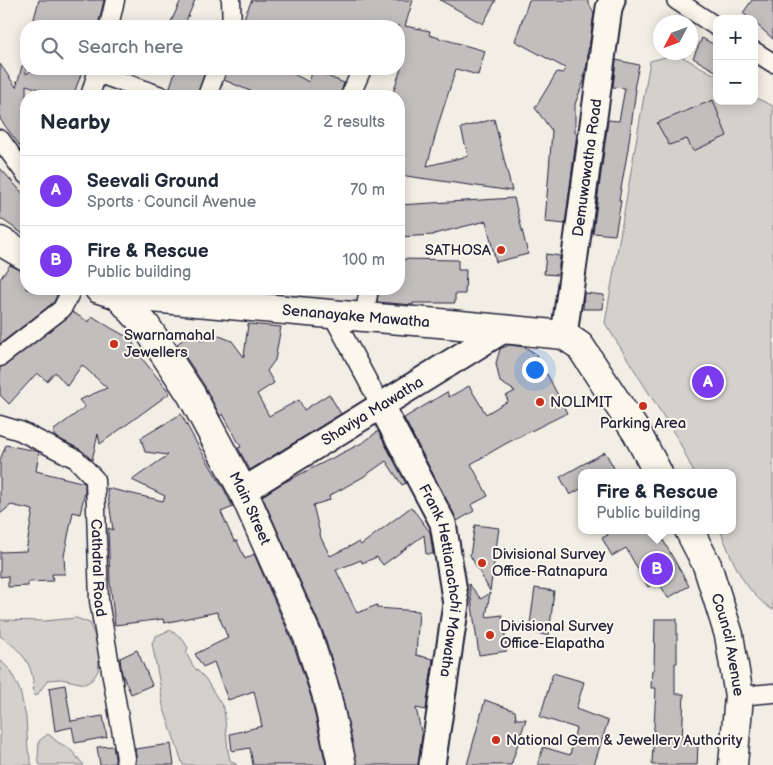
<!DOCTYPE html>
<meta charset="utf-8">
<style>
:root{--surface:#fff;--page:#f6f6f7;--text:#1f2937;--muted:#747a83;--line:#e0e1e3;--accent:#7c3aed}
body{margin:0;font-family:"Balsamiq Sans",sans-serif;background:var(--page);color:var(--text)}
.controls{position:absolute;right:15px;top:15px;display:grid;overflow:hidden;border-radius:10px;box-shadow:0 2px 12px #0003}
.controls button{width:45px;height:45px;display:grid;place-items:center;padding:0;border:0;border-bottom:1px solid var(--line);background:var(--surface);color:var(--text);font:25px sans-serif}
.compass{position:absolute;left:653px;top:15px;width:45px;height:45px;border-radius:50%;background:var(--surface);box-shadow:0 2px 12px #0003;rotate:229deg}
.you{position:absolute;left:534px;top:369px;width:18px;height:18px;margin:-12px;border:4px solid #fff;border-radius:50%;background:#1a73e8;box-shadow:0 0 0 8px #1a73e833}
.badge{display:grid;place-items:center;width:32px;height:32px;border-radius:50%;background:var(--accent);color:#fff;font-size:16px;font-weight:700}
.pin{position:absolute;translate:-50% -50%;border:2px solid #fff;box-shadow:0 1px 5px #0006}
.popup{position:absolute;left:578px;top:469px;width:158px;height:65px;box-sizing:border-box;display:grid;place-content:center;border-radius:10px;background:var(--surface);filter:drop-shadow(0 1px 4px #0005);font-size:16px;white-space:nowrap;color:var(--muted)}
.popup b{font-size:19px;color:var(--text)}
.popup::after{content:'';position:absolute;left:50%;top:100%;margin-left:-10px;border:10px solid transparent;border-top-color:var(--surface)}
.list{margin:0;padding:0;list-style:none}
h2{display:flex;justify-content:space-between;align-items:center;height:65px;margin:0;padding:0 20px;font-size:21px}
h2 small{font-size:16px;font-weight:400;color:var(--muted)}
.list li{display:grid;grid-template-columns:32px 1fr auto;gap:15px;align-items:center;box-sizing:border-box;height:70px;padding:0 20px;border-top:1px solid var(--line)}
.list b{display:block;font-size:19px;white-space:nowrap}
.list p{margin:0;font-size:16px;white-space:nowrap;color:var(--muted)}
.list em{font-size:16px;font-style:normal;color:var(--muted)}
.icon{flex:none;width:28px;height:28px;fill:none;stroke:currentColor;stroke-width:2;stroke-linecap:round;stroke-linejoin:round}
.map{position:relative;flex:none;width:773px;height:765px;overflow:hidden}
.search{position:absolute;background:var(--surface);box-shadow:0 2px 12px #0003;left:20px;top:20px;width:385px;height:55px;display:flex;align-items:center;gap:12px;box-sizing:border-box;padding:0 18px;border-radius:20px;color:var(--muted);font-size:19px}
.panel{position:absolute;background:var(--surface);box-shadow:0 2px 12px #0003;left:20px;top:90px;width:385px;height:205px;border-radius:20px}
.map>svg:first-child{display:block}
.green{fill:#d4d1cc;stroke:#7b7a84}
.building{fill:#c2bebe;stroke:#22223b}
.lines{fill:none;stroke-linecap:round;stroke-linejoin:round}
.street-casing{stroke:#22223b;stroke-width:21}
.secondary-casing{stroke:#22223b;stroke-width:29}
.primary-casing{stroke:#22223b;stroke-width:31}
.highway-casing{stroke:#22223b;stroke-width:31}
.street{stroke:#fbf7ec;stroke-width:18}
.secondary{stroke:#fbf7ec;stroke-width:25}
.primary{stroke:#fbf7ec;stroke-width:28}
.highway{stroke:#fbf7ec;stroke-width:28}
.poi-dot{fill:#c8321e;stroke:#fbf7ec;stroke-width:2}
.labels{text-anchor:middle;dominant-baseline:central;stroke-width:4;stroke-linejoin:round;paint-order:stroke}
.street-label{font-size:15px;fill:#22223b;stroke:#fbf7ec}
.poi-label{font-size:15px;fill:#22223b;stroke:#fbf7ec;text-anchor:start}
</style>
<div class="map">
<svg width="773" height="765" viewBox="0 0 773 765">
<rect width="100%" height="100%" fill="#f2eee5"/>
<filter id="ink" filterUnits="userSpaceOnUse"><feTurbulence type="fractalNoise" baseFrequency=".02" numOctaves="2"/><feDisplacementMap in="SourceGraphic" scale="10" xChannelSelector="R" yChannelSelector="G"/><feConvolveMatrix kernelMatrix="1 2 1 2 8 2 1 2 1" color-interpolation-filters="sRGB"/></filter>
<g filter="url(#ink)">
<path class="green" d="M677 54 717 76V101H754V97L773 106V610C743 591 733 561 720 530H732V473H694L679 441 605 323 650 61Z
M76 618 90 623 100 652 98 671 92 680 85 684 61 679 48 680 37 695 34 696C33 689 34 682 32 675 29 658 14 645 0 636V620L45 621Z
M170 630 182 638 188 648 186 653 193 666 205 678 224 709 228 751 230 760 237 765H183L163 706 160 685 152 643 156 636Z
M0 660 11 671 20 691 26 717 28 750 32 765H0Z
M48 734 59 743 69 748 84 765H40L38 760 39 741Z"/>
<path class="building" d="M39 0H104L98 26H32Z
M181 0H195L184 26H169Z
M252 0H413L405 26 430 31 429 35 485 51 478 75 456 69 439 122 427 166 468 156 461 128 494 119 512 191 399 175V96H392L405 56 399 54V26H243L245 15Z
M440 0H496L483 24Z
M529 0H587L594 13 590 41 587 55H588L587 65 583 77 585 78 575 104V133H577L565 224 545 222 552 131 535 108 557 72 563 73 565 68 515 41Z
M752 0H773V39L754 22V19H750L743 13Z
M702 38 717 46V72L693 58Z
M616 60 639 65 634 89H636L628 149 619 200 621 201 615 235 593 233 608 120 619 121 625 88 613 87Z
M0 64 16 87 18 82H16L18 81 22 66H26V74L34 69H83L73 96H61L26 85V154L0 119Z
M176 69H206L197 96H171L169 90Z
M227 69H284L309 82 313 70 344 83 340 96H262L224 80Z
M713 100 727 136 693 151 687 139 669 145 657 123Z
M0 168 26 197V236L0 218Z
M514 198 528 254 496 262 486 221 434 234V235L399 237V205Z
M546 254 560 256 558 275 544 274Z
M399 259 458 260V270H466L465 294H455V303H413V305L377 302 379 289H399Z
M10 265 26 273V289H53L58 293 54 302 0 344V279Z
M584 293 604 295 603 309H583Z
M72 312 89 322 92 316 111 328 131 339 135 347 144 361 170 393 100 444 98 434 92 460 81 450 54 436V430L85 407 79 400 107 388 82 365 67 386 55 372 47 381 37 373 9 404 0 395V367L6 365 68 317Z
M248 324 281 327 275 360 267 371 274 383 257 394 269 416 299 400 304 410 329 394 341 414 250 470 238 448 241 447 223 414 220 416 204 385 177 344 195 331 202 341 212 333 232 341 244 357Z
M509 345 525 347 536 354 543 376 547 374 567 413 505 444 471 464 488 496 471 505 474 511 457 521 404 418 447 392 449 397 469 386 486 414 508 401 506 396 515 391 500 382 496 363 500 349Z
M181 414 196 442 224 489 233 507 221 512 234 541H237L245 559 254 554 293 643 311 697 326 765H253L250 748 232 751 230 734 262 726 254 691 228 700 214 662 203 667 195 654 228 638 217 612 164 623 163 619 115 625 110 582 108 528 113 530 107 488 163 501 165 496 132 480 168 455 145 452 141 438Z
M378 431 406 483 402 485 386 461 363 477 329 496 330 500 313 505 321 538 330 556 359 542 361 545 411 507 430 532 433 554H426L424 535 383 565 377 557 362 563 361 560 336 570 357 613 377 605V608L419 611 416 655 433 659 426 710 416 708 422 736 418 765H357L341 690 323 632 262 496 281 484 364 442Z
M6 445 36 451 39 452 36 471 85 483V492L80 514 73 512 64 556 65 574H52L53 581 28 582V586L8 587V576L0 577V552L26 551 33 510 11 505 0 514V460Z
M605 452 614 468 606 473H582V488L570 495 560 477Z
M475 525 499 528 490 591 470 555Z
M605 530H651L654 535 659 533 689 586 668 598 658 581 648 587 626 548 612 556 602 538 608 535Z
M469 584 481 599 490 593 486 617 502 615 507 651 479 655Z
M535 588 554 591 549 636 529 631Z
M655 619H677V663H675V694H684L682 743 698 744 697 765H652L656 688H651L652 670H654Z
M137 650 152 685 131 694 122 674 120 658Z
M553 673 584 682 576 709 608 721 594 765H538L543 747 570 755 576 728 540 717Z
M65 685 71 721 103 716 107 737 75 743 72 727 55 731 49 688Z
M485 700 515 711 516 719H526L511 765H467Z
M171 744 174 765H136V756L135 749Z
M113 746 115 758V763L100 765 97 747Z"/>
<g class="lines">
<defs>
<g id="street">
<path d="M231 0 232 26"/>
<path d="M676 0 717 27"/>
<path d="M109 26 115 0"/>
<path d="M754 51 773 63"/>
<path d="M97 73 161 96"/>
<path d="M90 96 98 69"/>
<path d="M207 96 217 69"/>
<path d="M350 96 362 69"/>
<path d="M0 139 26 175"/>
<path d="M332 314 381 406"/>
<path d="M364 317 369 289"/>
<path d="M0 357 62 309 72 289"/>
<path id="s1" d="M0 425 20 431 76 459 95 479 99 601 126 758 125 765"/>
<path d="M739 696 773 693"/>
</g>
<g id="secondary">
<path id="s2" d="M564 335 609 8 612 0"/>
<path id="s3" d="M381 406 443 523 456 604 432 765"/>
<path id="s4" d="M243 491 503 330"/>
</g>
<g id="primary">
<path id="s5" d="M118 295 364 317 439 323 564 335 580 346 637 433 658 473"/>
<path id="s6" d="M689 530 707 565 729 635 739 696 733 765"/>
</g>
<g id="highway">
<path d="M0 241 26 256"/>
<path id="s7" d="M99 289 118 295 146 326 191 394 243 491 308 637 326 693 342 765"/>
</g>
</defs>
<use href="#street" class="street-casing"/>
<use href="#secondary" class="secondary-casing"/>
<use href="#primary" class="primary-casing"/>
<use href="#highway" class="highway-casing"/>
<use href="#street" class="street"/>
<use href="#secondary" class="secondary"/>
<use href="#primary" class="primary"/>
<use href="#highway" class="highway"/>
</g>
</g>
<g class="poi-dot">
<circle cx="501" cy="250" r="5"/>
<circle cx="114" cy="344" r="5"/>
<circle cx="540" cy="402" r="5"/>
<circle cx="643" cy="406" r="5"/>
<circle cx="482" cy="563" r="5"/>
<circle cx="490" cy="635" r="5"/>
<circle cx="496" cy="740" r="5"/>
</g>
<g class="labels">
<g class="street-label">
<text stroke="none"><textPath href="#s2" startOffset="169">Demuwawatha Road</textPath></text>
<text stroke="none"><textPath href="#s5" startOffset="239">Senanayake Mawatha</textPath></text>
<text stroke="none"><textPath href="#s4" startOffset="152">Shaviya Mawatha</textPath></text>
<text stroke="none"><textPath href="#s7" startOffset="272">Main Street</textPath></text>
<text stroke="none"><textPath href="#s1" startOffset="200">Cathdral Road</textPath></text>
<text stroke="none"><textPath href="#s3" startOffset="189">Frank Hettiarachchi Mawatha</textPath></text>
<text stroke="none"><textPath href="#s6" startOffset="122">Council Avenue</textPath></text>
</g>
<g class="poi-label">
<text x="491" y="250" text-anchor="end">SATHOSA</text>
<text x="124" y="335">Swarnamahal<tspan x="124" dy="17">Jewellers</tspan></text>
<text x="550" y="402">NOLIMIT</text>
<text x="643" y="423" text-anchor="middle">Parking Area</text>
<text x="492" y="554">Divisional Survey<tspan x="492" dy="17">Office-Ratnapura</tspan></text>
<text x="500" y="626">Divisional Survey<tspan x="500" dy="17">Office-Elapatha</tspan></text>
<text x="506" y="740">National Gem &amp; Jewellery Authority</text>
</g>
</g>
</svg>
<div class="controls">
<button>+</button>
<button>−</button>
</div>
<svg class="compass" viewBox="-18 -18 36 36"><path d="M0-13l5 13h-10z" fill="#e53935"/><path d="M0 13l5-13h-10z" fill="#747a83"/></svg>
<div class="you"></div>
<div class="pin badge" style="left:708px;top:382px">A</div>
<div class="pin badge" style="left:657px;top:569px">B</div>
<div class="popup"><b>Fire &amp; Rescue</b>Public building</div>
<div class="search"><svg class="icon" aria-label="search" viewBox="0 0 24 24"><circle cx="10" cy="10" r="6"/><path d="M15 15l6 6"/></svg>Search here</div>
<section class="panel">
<h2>Nearby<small>2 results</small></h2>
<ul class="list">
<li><span class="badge">A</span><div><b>Seevali Ground</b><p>Sports · Council Avenue</p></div><em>70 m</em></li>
<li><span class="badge">B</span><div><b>Fire &amp; Rescue</b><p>Public building</p></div><em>100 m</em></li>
</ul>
</section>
</div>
